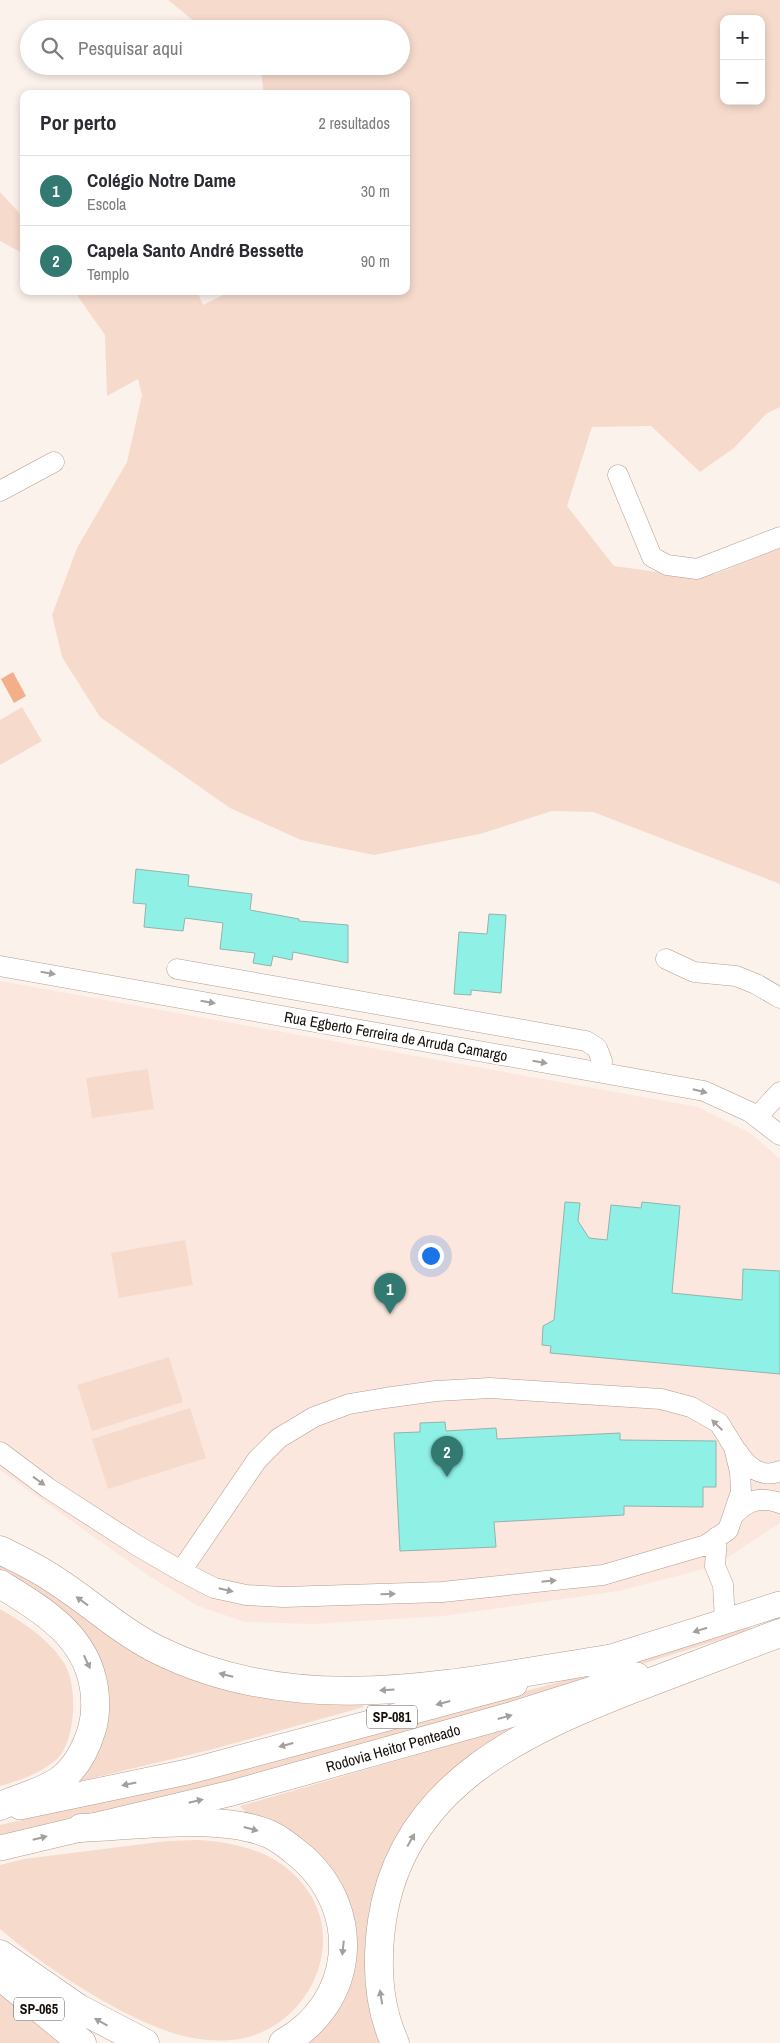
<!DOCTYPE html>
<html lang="pt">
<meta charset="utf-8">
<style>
:root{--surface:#fff;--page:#f2f2f3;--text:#2b2b33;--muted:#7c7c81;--line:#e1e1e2;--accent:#327971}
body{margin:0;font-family:"Archivo Narrow",sans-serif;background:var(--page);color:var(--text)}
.controls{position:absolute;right:15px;top:15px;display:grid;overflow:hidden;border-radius:10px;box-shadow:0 2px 8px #0003}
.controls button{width:45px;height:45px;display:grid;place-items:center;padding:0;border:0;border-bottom:1px solid var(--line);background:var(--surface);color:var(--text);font:25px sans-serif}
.you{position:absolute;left:430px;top:1255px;width:18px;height:18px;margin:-12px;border:4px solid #fff;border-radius:50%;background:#1a73e8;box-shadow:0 0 0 8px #1a73e833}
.badge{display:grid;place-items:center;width:32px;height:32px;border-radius:50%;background:var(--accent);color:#fff;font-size:16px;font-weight:700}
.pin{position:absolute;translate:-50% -41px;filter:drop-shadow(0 1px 2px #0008)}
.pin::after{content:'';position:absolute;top:26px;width:18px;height:15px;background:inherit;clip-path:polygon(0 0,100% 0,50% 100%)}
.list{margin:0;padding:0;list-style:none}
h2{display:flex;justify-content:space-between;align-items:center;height:65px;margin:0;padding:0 20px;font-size:21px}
h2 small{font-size:16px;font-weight:400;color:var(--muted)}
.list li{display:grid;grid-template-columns:32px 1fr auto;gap:15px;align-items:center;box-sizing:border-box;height:70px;padding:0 20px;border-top:1px solid var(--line)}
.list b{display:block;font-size:19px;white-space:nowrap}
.list p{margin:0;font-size:16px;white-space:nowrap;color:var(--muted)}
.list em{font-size:16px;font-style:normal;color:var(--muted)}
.icon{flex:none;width:28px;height:28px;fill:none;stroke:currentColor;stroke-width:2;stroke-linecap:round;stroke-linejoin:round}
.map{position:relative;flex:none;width:780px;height:2043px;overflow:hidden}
.search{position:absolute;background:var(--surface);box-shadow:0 2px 8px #0003;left:20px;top:20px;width:390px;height:55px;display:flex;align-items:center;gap:12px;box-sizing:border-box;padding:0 18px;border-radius:28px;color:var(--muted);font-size:19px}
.panel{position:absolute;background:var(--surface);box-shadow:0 2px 8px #0003;left:20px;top:90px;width:390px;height:205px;border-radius:10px}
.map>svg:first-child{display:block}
.built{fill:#fbe7dd}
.green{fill:#f6dbcd;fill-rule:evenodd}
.water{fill:#f3af8a}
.building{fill:#8ff1e5;stroke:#94b2ae}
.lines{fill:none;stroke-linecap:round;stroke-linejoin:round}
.minor-casing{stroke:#b49c90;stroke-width:21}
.major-casing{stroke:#b49c90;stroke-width:26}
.highway-casing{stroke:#b49c90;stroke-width:29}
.minor{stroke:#fff;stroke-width:20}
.major{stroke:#fff;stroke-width:25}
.highway{stroke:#fff;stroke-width:28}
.oneway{fill:#a29f9d}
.labels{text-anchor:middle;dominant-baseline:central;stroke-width:4.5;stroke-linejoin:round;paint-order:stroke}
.shield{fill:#fff;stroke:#5d5754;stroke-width:1}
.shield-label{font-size:14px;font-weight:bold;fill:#170f0a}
.street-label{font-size:15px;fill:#170f0a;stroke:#fff}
</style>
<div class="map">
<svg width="780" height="2043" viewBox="0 0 780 2043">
<rect width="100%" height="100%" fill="#fcf2ec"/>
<path class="built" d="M0 981 698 1107 749 1132 780 1159V1523L715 1566 619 1591 443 1616 315 1624 245 1622 198 1606 149 1576 0 1470Z"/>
<path class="green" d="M168 0H780V407L766 414 734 448 700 472 651 426 592 427 567 506 614 566 665 573 716 574 780 548V884L593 812 552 811 480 834 374 855 301 840 230 808 100 717 62 657 52 615 77 548 127 462 142 395 138 379 107 396 105 335 74 291H197L203 305 225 294 226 291H406V94H264L260 66H401V29H204ZM724 19H761V101H724Z
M0 192 24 218V254L0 241Z
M22 707 42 741 0 765V720Z
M148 1069 154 1109 92 1118 86 1078Z
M185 1240 193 1285 119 1298 111 1253Z
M169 1357 183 1402 92 1431 77 1385Z
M190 1408 206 1458 108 1489 92 1439Z
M0 1559 135 1648 358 1700 364 1707 210 1750 72 1783C99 1757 99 1753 105 1717 118 1641 57 1603 0 1570Z
M0 1609C24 1623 49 1639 64 1663 78 1684 76 1740 58 1758 42 1773 21 1780 0 1786Z
M749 1624 751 1630 568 1687 193 1791 0 1835V1825L191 1781 567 1680Z
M506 1729 513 1735 399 1844 385 2043H307L323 2028 355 1935 240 1806Z
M199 1840C241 1843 282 1853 308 1891 349 1951 301 2035 231 2040 209 2042 185 2038 164 2030 114 2012 41 1965 0 1929V1865L24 1859 167 1841Z
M0 1995 60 2043H0Z"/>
<path class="water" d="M13 672 26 696 14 703 1 679Z"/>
<path class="building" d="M136 869 189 875 188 886 252 894 250 910 299 919V921L348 925V963L293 952 292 960 273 956 271 966 253 963 255 953 220 949 223 923 185 918 183 931 144 927 146 904 133 903Z
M489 914 506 915 501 993 471 990V995L454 994 459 932 487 934Z
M565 1202 580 1203 578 1221 589 1238 607 1240 611 1205 641 1208 642 1202 680 1206 672 1293 742 1300 743 1269 780 1271V1374L550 1353 551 1346 542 1345 543 1326 554 1320Z
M445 1422 446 1431 496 1428 497 1439 620 1433V1440L716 1441V1487H703V1507L624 1506V1515L494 1522 496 1547 400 1551 394 1433 420 1432V1423Z"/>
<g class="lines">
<defs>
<path id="minor" d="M618 475 652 557 667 565 697 569 780 537
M0 491 54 462
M666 959 694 972 736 976 756 984 780 998
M0 966 704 1091 750 1112 780 1135
M177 969 586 1041 597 1048 602 1061 601 1072
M757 1117 780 1092
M737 1451C746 1466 761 1479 780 1471
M0 1452 48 1488 138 1546 181 1571 214 1588 246 1595 284 1597 442 1592 603 1575 706 1545 728 1530 741 1492 740 1472 734 1447 719 1423 691 1407 661 1399 490 1388 436 1391 385 1398 349 1404 314 1417 279 1438 257 1460 181 1571
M736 1513C748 1499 763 1497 780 1503
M717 1537 715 1566 723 1585 725 1622"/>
<path id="major" d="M589 1664 780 1604
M20 1807 187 1772 515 1684
M0 1848 232 1793 510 1715 637 1675"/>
<path id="highway" d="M0 1550C12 1556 25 1562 37 1569 79 1592 113 1627 156 1649 302 1722 456 1682 608 1659
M0 1584C42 1610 86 1635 94 1688 96 1702 96 1715 92 1729 86 1749 77 1767 60 1780 43 1792 19 1798 0 1806
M81 1828C134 1826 220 1813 269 1834 281 1839 293 1850 303 1858 363 1912 355 2003 283 2043
M0 1954 78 2008 145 2043
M0 1976 82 2043
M395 2043C377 2004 376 1963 382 1921 402 1785 522 1732 635 1688 683 1670 732 1651 780 1633"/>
</defs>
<use href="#minor" class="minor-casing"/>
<use href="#major" class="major-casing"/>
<use href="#highway" class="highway-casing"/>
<use href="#minor" class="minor"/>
<use href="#major" class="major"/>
<use href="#highway" class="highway"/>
</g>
<defs><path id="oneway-solid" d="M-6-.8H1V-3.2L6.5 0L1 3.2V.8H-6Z" transform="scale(1.25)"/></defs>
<g class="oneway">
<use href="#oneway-solid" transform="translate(48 973) rotate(10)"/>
<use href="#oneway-solid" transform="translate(208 1002) rotate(10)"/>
<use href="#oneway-solid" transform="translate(540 1062) rotate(10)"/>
<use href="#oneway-solid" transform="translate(700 1091) rotate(14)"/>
<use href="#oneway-solid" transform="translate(717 1425) rotate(-136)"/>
<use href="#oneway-solid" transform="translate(39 1481) rotate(36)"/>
<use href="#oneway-solid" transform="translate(549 1581) rotate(-6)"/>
<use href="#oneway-solid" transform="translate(226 1590) rotate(13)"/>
<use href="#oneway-solid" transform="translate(388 1594) rotate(-2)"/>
<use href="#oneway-solid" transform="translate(82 1601) rotate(-144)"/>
<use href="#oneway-solid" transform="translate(700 1630) rotate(162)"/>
<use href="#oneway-solid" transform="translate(87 1662) rotate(65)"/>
<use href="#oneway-solid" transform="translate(226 1675) rotate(-166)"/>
<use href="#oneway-solid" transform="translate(387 1690) rotate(176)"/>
<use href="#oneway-solid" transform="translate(443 1703) rotate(165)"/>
<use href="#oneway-solid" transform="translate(505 1717) rotate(-16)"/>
<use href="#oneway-solid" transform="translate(286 1745) rotate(165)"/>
<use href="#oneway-solid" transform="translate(129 1784) rotate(168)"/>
<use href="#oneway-solid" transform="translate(196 1801) rotate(-13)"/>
<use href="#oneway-solid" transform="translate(251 1829) rotate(15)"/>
<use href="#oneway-solid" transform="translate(40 1838) rotate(-14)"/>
<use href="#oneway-solid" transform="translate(411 1840) rotate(-60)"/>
<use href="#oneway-solid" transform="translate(343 1948) rotate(96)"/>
<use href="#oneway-solid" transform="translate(381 1997) rotate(-99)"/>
<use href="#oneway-solid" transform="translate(101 2022) rotate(-151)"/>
</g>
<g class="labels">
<g class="shield">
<rect x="367" y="1705.5" width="50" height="23" rx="4"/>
<rect x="14" y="1997.5" width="50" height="23" rx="4"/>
</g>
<g class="shield-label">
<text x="392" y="1717">SP-081</text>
<text x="39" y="2009">SP-065</text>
</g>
<g class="street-label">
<text transform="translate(396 1036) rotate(10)">Rua Egberto Ferreira de Arruda Camargo</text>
<text transform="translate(393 1748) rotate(-16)">Rodovia Heitor Penteado</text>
</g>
</g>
</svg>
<div class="controls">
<button>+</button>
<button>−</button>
</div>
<div class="you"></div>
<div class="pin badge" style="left:390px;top:1314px">1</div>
<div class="pin badge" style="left:447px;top:1477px">2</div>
<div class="search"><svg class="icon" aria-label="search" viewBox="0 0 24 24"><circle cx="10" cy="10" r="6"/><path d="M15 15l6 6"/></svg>Pesquisar aqui</div>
<section class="panel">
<h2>Por perto<small>2 resultados</small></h2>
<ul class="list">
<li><span class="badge">1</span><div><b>Colégio Notre Dame</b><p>Escola</p></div><em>30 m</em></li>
<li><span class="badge">2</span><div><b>Capela Santo André Bessette</b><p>Templo</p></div><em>90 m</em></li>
</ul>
</section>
</div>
